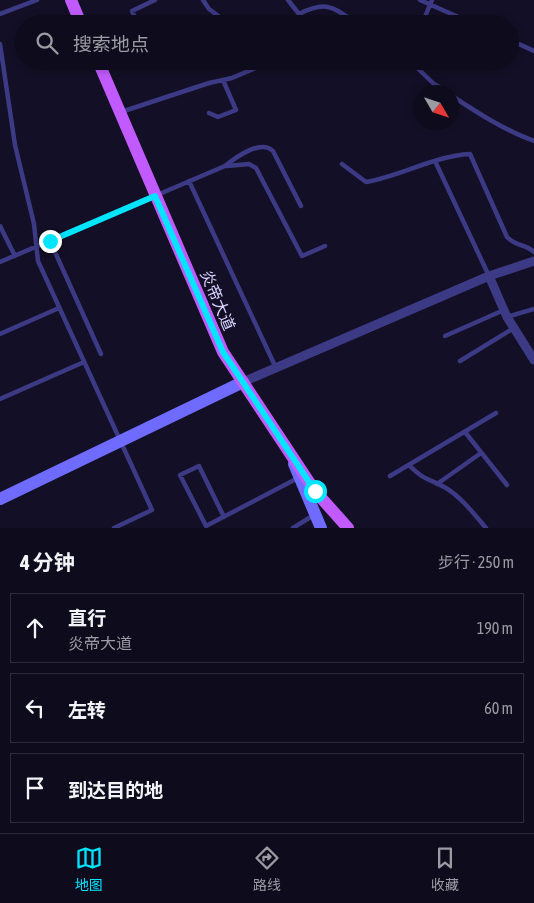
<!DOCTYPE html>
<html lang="zh">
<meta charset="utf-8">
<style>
:root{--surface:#0e0b1c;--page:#171425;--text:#f1f3f6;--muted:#9b9ba3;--line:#2e2b3b;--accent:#00e5ff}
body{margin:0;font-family:"Asap Condensed","Noto Sans SC",sans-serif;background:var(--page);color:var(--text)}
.compass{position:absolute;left:414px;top:85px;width:45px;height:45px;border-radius:50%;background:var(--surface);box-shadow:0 2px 8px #0003;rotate:129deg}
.stop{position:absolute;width:15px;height:15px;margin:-11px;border:4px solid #00e5ff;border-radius:50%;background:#fff}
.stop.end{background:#00e5ff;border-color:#fff;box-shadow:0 1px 5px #0008}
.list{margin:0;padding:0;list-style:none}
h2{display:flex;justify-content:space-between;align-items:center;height:65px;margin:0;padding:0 20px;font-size:21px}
h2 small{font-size:16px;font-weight:400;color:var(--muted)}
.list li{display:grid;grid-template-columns:32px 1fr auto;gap:15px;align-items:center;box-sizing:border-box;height:70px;margin:0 10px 10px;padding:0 10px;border:1px solid var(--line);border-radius:0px}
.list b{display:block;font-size:19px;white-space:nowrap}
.list p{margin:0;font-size:16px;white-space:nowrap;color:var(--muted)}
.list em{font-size:16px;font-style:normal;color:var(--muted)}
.icon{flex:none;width:28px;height:28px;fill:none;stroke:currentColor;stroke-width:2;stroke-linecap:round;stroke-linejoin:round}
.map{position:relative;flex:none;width:534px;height:528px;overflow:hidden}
.search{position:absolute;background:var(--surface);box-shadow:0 2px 8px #0003;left:15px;right:15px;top:15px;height:55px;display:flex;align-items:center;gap:12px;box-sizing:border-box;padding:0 18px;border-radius:28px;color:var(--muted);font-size:19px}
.sheet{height:305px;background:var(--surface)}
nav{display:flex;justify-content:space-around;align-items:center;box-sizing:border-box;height:70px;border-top:1px solid var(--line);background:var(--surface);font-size:14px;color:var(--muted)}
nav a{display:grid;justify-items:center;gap:2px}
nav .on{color:var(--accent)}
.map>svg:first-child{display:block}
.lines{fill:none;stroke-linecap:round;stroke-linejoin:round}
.lane{stroke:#3d3a85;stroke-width:4.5}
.street{stroke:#3d3a85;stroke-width:9}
.secondary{stroke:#6f6bff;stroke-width:12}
.primary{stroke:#c25bff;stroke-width:12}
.route{stroke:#00e5ff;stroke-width:6}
.labels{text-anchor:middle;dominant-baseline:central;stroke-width:4;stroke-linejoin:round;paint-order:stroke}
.street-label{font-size:16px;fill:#d9d4ff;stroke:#130f26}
</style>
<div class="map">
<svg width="534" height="528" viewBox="0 0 534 528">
<rect width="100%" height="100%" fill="#130f26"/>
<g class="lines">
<path class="lane" d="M203 0 209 9 229 24
M288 0 299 14C327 0 333 7 357 24
M420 0 474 24
M0 14 37 0
M138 24 132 11 155 0
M422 24 432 0
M510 40 534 51
M0 44 15 145 34 224 38 261 152 510 114 528
M410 61 434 84 447 92
M452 96C478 113 504 130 534 141
M121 112 209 83 232 78 272 61
M209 113 218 117 236 110 223 80
M435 161 489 276
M342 164 366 182C401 176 434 156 470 154L507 237C517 247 526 244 534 252
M227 166 249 164 256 168 302 256 325 246
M189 181 276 368
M0 226 15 256
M50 241 101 354
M0 262 225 166C236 157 261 139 273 151L301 206
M507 317 534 309
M0 334 59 308
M445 336 504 310
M460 361 514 328
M0 399 84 362
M465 432 507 485
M409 465C423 480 430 479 446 488 462 498 474 514 486 528
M390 476 496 413
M437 484 481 453
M224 517 199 466 180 475 206 526 298 478
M293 528 314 515"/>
<path class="street" d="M489 276 507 317 534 360
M243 382 489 276 534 261"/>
<path class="secondary" d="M294 464 321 528
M0 499 243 382"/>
<path class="primary" d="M71 0 81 24
M98 61 223 352 315 491 348 528"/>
</g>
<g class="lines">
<path class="route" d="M50 241 155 196 223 352 315 491"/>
</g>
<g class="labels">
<g class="street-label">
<text transform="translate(218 300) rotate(67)">炎帝大道</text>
</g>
</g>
</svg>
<svg class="compass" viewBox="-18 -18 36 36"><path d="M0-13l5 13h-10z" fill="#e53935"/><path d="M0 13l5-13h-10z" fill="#9b9ba3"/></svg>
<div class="stop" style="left:315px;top:491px"></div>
<div class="stop end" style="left:50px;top:241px"></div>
<div class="search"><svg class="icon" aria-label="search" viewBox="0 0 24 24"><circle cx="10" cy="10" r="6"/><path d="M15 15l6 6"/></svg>搜索地点</div>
</div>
<section class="sheet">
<h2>4 分钟<small>步行 · 250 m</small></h2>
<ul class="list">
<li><svg class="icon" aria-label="ahead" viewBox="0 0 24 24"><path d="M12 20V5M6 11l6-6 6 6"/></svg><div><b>直行</b><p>炎帝大道</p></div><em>190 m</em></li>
<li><svg class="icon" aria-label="left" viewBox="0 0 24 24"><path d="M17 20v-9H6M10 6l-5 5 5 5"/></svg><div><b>左转</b></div><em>60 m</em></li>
<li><svg class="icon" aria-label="arrive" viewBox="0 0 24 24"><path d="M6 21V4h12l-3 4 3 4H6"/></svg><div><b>到达目的地</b></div></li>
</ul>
</section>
<nav>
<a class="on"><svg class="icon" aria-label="map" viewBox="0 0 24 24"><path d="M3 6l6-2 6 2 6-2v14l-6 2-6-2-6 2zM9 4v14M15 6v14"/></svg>地图</a>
<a><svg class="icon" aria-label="directions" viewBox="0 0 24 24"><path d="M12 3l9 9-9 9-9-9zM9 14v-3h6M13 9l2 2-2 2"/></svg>路线</a>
<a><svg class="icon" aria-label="saved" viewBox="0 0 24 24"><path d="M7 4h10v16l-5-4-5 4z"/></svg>收藏</a>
</nav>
